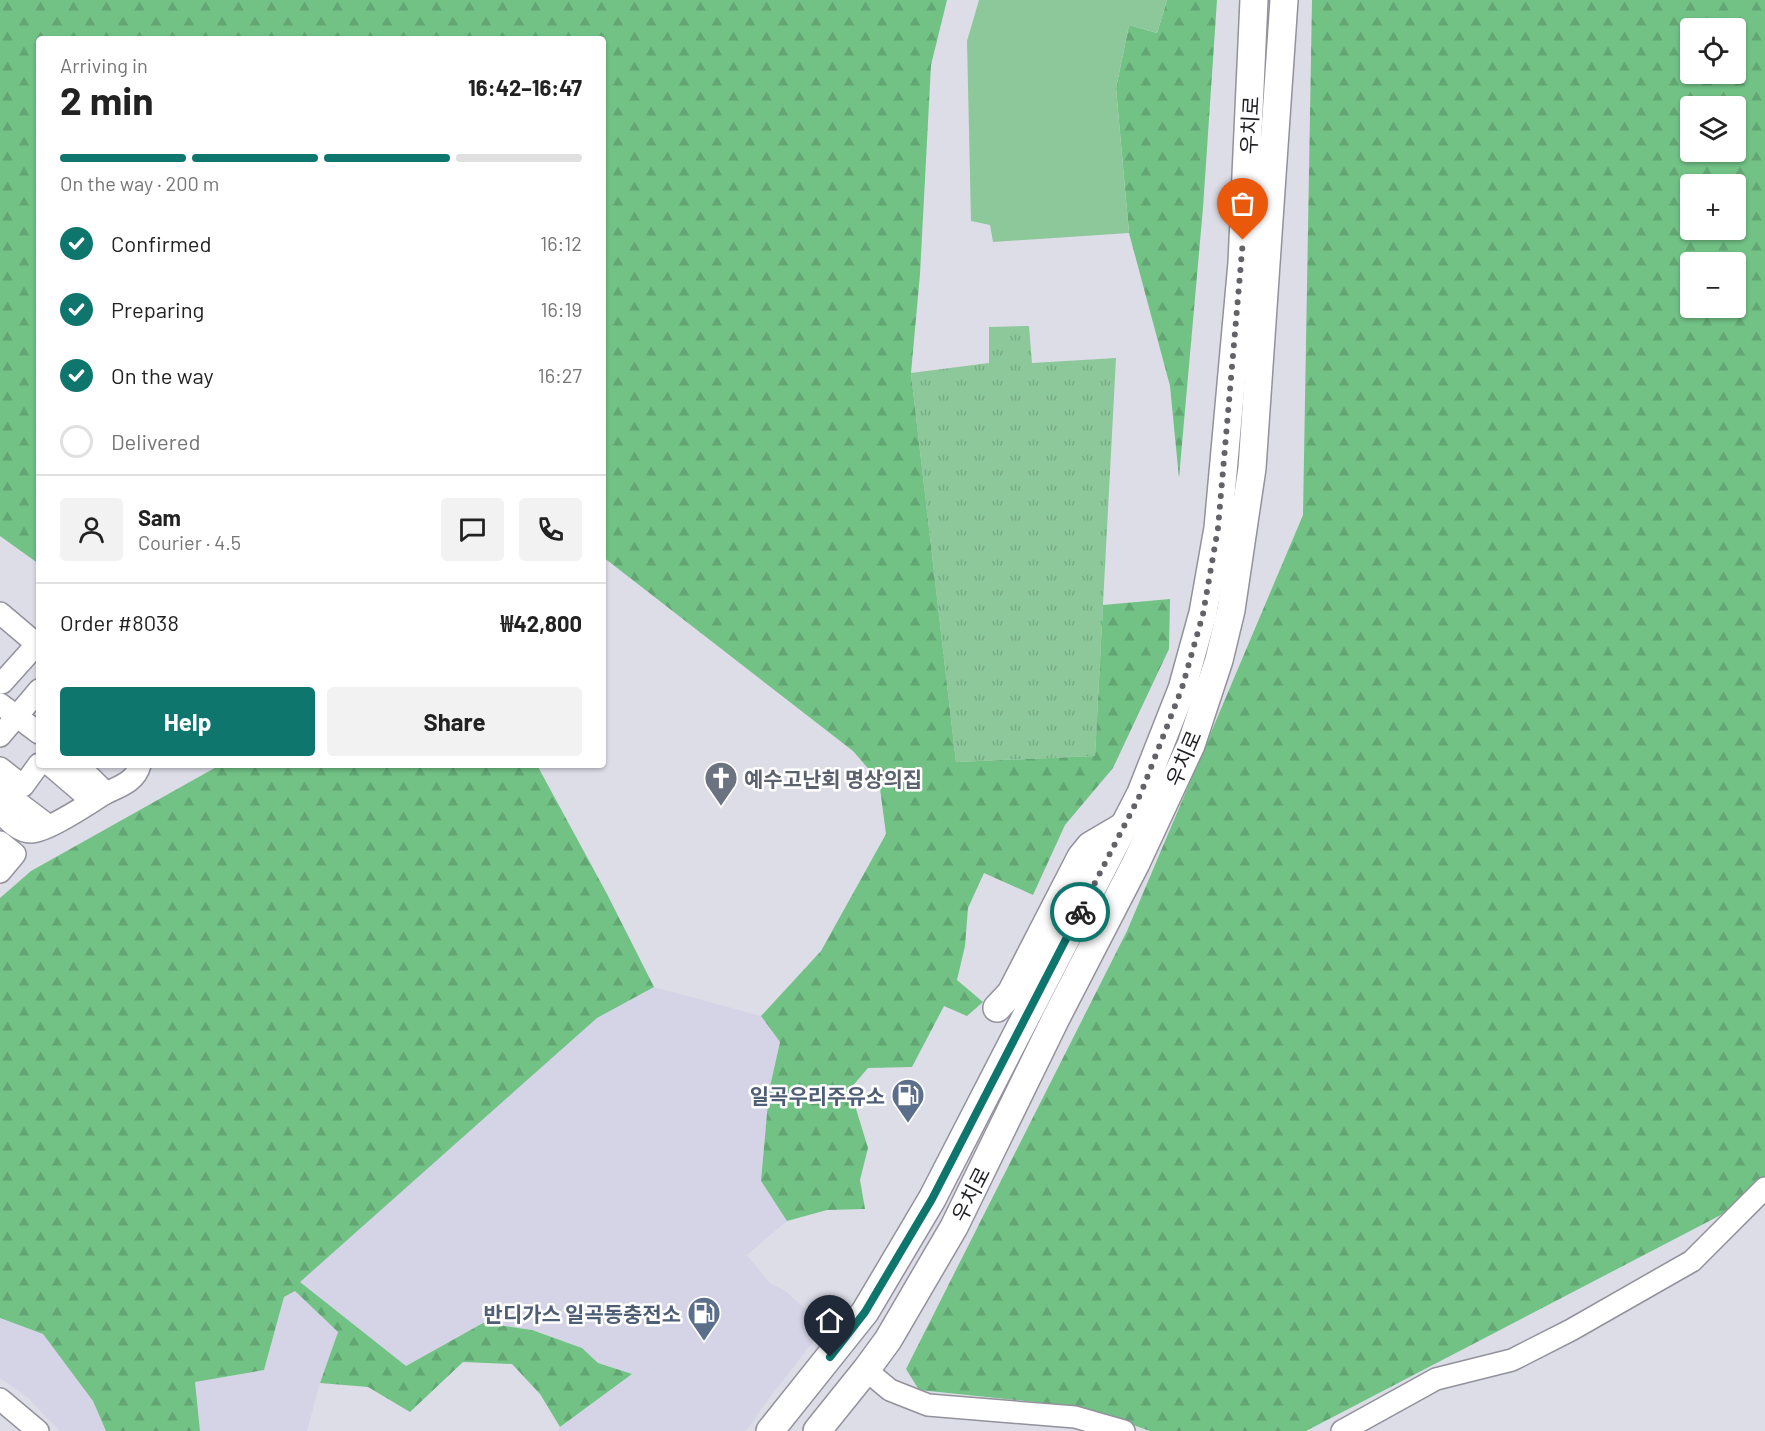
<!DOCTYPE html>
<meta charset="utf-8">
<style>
body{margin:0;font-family:Barlow,"Noto Sans KR",sans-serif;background:#f2f2f2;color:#222;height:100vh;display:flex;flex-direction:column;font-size:22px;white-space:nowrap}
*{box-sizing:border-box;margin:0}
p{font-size:20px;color:#767676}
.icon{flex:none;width:33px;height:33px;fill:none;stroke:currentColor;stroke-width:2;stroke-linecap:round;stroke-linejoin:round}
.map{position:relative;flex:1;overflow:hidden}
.side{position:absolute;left:36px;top:36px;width:570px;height:732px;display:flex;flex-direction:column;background:#fff;border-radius:6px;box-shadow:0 2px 4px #0004}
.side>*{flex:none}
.tools{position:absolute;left:1680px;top:18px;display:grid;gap:12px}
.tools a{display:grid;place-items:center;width:66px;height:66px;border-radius:6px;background:#fff;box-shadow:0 2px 4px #0004;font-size:30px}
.pin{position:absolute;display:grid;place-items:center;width:51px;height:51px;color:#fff;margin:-62px -26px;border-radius:50% 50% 50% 0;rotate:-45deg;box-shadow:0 0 6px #0007}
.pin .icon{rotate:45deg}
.courier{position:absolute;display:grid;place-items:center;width:60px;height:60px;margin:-30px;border:4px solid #0f766e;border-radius:50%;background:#fff;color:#222;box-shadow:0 2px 8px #0007}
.overview em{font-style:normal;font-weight:700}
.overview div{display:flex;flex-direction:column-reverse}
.overview{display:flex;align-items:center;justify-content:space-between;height:102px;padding:0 24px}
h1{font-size:39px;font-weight:700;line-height:45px}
.bar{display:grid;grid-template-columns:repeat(4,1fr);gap:9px 6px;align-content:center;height:72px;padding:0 24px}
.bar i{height:8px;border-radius:4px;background:#e0e0e0}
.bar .current{background:#0f766e}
.bar p{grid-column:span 4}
.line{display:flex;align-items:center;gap:15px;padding:0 24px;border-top:2px solid #e0e0e0}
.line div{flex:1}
.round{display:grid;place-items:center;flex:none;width:63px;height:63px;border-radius:6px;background:#f2f2f2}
ol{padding:0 24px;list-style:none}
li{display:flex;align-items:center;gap:18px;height:66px}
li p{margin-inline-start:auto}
li .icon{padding:6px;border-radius:50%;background:#0f766e;color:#fff;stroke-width:4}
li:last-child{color:#767676}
li i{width:33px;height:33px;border:3px solid #e0e0e0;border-radius:50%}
.button{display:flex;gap:12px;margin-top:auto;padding:12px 24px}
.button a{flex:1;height:69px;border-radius:6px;background:#0f766e;color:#fff;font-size:24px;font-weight:700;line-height:69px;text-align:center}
.button a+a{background:#f2f2f2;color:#222}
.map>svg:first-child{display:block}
.built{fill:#d5d4e7}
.grass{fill:url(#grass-tufts)}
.forest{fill:url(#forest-firs);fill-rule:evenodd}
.pitch{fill:#8cc899}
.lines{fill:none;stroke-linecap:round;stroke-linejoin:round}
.minor-casing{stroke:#92919c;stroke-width:24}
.major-casing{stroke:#92919c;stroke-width:30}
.minor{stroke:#fff;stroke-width:21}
.major{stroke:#fff;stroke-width:27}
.done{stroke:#626268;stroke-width:6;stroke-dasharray:0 10.8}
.route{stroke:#0f766e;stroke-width:8}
.labels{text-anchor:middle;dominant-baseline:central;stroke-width:5;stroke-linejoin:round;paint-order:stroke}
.street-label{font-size:21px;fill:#201f23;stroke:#fff}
.worship-label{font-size:21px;font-weight:bold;fill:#5b616d;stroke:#fff;text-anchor:start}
.service-label{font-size:21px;font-weight:bold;fill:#4e5e75;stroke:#fff;text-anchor:end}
</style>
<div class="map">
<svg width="1765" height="1431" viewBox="0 0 1765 1431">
<defs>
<pattern id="grass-tufts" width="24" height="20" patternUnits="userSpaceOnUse" patternTransform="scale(1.5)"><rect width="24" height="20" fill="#8cc899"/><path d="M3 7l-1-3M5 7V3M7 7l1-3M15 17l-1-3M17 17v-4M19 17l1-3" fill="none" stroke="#78ab84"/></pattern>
<pattern id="forest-firs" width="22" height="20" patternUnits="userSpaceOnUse" patternTransform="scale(1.5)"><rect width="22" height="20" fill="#72c286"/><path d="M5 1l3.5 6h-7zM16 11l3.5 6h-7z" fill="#62a673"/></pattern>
</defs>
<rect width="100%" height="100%" fill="#dddde8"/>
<g class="built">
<path d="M654 987 761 1016 780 1041 769 1091 761 1181 787 1221 747 1255 770 1283 784 1290 814 1316 819 1334 761 1409 752 1423 745 1431H557L560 1427 632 1374 598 1363 582 1348 532 1330 483 1323 406 1366 299 1282 597 1018Z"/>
<path d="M295 1291 338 1332 320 1383 307 1431H200L194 1382 264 1370 284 1297Z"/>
<path d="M0 1318 43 1334 93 1401 106 1431H60L27 1397 0 1378Z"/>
</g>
<path class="grass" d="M1029 326 1032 363 1116 358 1095 756 956 762 911 373 989 363V327Z"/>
<g class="forest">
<path d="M0 0H947L931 65 920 274 911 373 956 762 1095 756 1103 605 1170 599 1169 649 1113 768 1065 825 1033 895 984 873 968 908 965 946 957 980 983 1002 967 1016 944 1006 912 1067 868 1068 850 1089 868 1148 860 1180 865 1209 827 1210 787 1221 761 1181 769 1091 780 1042 761 1016 821 951 886 834 879 781 853 751 603 557V39H39V564L0 536Z"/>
<path d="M1167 0H1217L1203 208 1179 478 1170 386 1129 233 1116 88 1129 25 1157 33Z"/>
<path d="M1312 0H1765V1192L1306 1431H1150L1082 1407 919 1390 906 1369 1127 931 1303 515ZM1690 28H1736V74H1690ZM1690 106H1736V152H1690ZM1690 184H1736V230H1690ZM1690 262H1736V308H1690Z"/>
<path d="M220 765H537L607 894 654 987 597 1018 300 1282 406 1366 483 1323 532 1330 582 1348 598 1363 632 1374 560 1427 540 1394 512 1364 463 1362 410 1412 368 1387 320 1383 338 1332 295 1291 284 1297 264 1370 195 1382 200 1431H106L93 1401 43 1334 0 1318V898L31 871Z"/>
</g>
<path class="pitch" d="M979 0H1167L1157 33 1129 25 1116 88 1129 233 993 242 990 225 971 221 967 41Z"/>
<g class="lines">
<g class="minor-casing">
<g id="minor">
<path d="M0 613 39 646"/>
<path d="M2 683 37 644"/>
<path d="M0 704 39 733"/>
<path d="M0 736 39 690"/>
<path d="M50 765 92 801"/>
<path d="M78 765 106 793C120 786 135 782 140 765"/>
<path d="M0 768 23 786 39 764"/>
<path d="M0 789 49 826"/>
<path d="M0 812C9 821 18 832 31 832 49 831 89 803 106 793"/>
<path d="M0 842 15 854 0 872"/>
<path d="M866 1370 890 1390 928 1405 1075 1417 1124 1431"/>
<path d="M0 1399 38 1431"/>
<path d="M1342 1431 1436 1379 1512 1360 1571 1330 1692 1261 1765 1188"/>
</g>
</g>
<g class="major-casing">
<g id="major">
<path d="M997 1008 1011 993 1081 857 1090 846 1124 826"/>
<path d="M770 1431 865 1312 932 1199 1141 793 1182 689 1203 613 1218 528 1242 263 1254 0"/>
<path d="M817 1431 866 1370 888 1340 954 1227 1056 1018 1136 863 1191 745 1219 660 1231 610 1252 468 1284 0"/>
</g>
</g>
<use href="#minor" class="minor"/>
<use href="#major" class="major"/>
</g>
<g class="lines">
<path class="done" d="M1080 912 1141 793 1182 688 1203 614 1218 528 1243 240"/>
<path class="route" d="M830 1357 865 1312 932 1199 1080 912"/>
</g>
<defs>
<g id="church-pin" transform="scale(1.725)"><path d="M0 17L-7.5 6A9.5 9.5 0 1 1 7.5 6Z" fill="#6b7280" stroke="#fff"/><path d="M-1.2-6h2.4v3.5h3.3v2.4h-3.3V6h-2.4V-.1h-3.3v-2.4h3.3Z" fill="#fff"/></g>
<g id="fuel-pin" transform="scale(1.725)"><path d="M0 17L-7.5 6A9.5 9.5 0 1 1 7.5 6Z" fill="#5c6f8a" stroke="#fff"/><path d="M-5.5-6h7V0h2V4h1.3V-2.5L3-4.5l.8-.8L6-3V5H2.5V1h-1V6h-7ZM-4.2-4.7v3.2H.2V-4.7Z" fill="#fff"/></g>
</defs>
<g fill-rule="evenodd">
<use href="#church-pin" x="721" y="778"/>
<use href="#fuel-pin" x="908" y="1095"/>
<use href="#fuel-pin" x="704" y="1313"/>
</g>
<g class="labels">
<g class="street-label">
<text transform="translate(1249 125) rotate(-87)">우치로</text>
<text transform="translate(1183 758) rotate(-67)">우치로</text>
<text transform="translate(970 1194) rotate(-63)">우치로</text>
</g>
<g class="worship-label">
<text x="744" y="778">예수고난회 명상의집</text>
</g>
<g class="service-label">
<text x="885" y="1095">일곡우리주유소</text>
<text x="681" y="1313">반디가스 일곡동충전소</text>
</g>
</g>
</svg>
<div class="tools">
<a><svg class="icon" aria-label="locate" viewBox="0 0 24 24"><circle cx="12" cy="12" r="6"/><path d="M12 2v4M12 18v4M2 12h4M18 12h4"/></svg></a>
<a><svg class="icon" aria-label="layers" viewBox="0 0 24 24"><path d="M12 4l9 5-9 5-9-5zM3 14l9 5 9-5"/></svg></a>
<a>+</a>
<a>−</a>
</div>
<div class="pin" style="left:1243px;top:240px;background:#ea580c"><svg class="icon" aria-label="bag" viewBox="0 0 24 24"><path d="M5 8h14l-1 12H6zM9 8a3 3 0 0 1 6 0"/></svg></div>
<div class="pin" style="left:830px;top:1357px;background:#1f2937"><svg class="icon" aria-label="home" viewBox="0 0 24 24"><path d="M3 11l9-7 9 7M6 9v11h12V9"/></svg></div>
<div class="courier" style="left:1080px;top:912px"><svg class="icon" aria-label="bike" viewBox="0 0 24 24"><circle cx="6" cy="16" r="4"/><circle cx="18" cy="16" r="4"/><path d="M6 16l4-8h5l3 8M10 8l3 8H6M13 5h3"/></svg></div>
<section class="side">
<div class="overview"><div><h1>2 min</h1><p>Arriving in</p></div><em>16:42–16:47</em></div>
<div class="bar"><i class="current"></i><i class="current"></i><i class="current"></i><i></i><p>On the way · 200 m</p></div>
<ol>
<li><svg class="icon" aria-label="check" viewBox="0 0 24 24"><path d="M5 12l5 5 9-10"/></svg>Confirmed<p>16:12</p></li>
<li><svg class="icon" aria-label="check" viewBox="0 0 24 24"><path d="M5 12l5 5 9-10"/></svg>Preparing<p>16:19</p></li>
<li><svg class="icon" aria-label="check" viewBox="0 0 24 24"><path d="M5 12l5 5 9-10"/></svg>On the way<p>16:27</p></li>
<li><i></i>Delivered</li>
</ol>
<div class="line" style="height:108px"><a class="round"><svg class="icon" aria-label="person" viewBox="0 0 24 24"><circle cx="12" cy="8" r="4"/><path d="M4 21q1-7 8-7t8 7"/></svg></a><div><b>Sam</b><p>Courier · 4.5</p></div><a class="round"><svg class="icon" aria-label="chat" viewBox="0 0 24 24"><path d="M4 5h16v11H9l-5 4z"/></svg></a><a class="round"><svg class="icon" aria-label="phone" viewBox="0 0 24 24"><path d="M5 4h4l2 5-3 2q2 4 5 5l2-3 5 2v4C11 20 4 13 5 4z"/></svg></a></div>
<div class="line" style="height:78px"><div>Order #8038</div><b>₩42,800</b></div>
<div class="button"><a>Help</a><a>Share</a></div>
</section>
</div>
